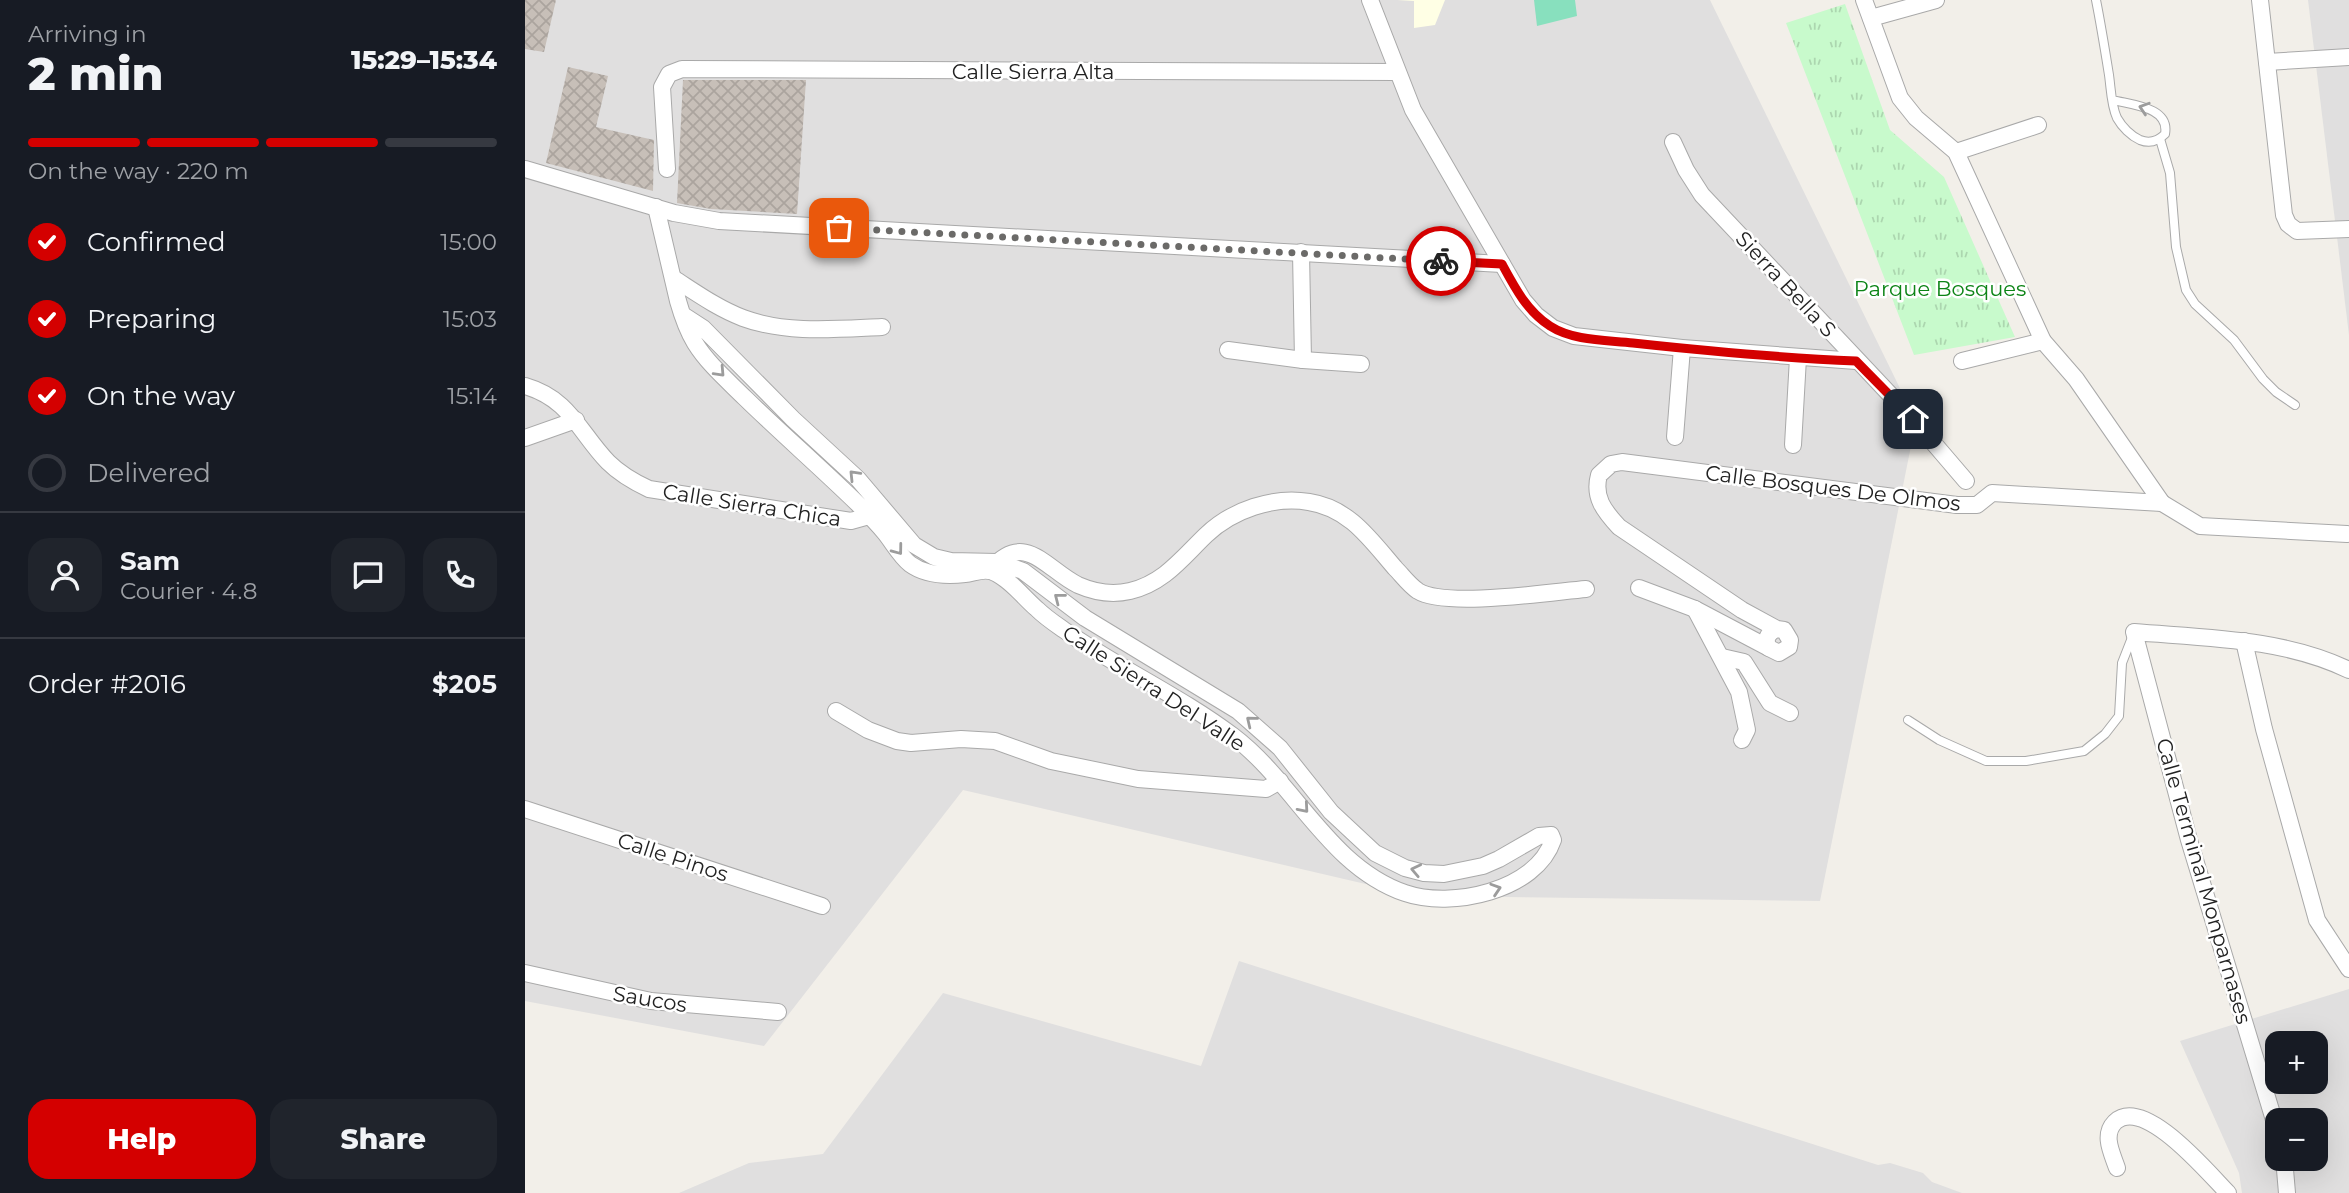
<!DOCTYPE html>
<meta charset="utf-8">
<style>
body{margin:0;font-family:Montserrat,sans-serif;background:#20242c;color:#f1f3f6;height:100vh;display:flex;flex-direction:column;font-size:26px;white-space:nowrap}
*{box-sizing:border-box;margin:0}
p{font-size:23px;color:#9ea1a6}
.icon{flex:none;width:38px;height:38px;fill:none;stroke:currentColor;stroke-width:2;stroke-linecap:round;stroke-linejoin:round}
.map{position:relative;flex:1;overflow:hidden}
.details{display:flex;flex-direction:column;background:#171b24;width:525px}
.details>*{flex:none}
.fabs{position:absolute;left:1740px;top:1031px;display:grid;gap:14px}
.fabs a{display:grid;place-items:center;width:63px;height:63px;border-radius:14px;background:#171b24;box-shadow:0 7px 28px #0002;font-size:35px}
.pin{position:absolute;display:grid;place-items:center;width:60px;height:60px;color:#fff;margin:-30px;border-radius:14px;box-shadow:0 4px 10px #0006}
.courier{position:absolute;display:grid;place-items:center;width:70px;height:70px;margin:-35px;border:5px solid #d40000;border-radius:50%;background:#fff;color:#222;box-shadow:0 2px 9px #0007}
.headline em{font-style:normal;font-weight:800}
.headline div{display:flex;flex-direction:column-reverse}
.headline{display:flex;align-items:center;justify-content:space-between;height:119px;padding:0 28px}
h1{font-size:46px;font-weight:800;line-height:52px}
.bar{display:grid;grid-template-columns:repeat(4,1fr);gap:10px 7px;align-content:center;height:84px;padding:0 28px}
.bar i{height:9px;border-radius:5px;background:#363941}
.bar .selected{background:#d40000}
.bar p{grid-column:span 4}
.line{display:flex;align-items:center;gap:18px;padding:0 28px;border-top:2px solid #363941}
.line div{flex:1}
.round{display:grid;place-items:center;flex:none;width:74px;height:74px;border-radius:21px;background:#20242c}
ol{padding:0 28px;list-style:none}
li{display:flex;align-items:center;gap:21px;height:77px}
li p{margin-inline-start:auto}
li .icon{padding:7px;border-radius:50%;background:#d40000;color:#fff;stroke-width:4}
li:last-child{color:#9ea1a6}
li i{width:38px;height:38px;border:4px solid #363941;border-radius:50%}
.cta{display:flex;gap:14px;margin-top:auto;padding:14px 28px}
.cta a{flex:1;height:80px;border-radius:21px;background:#d40000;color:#fff;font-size:28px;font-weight:800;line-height:80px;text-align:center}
.cta a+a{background:#20242c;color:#f1f3f6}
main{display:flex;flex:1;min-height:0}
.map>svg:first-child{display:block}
.residential{fill:#e0dfdf;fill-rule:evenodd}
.education{fill:#ffffe5}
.park{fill:url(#park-tufts)}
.pitch{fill:#88e0be}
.building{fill:url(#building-cross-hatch)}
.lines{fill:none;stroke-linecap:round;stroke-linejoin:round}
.lane-casing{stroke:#a9a9a9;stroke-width:10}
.street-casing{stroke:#a9a9a9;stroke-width:18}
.lane{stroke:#fff;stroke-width:8}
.street{stroke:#fff;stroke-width:16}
.oneway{stroke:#9c9c9c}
.done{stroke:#6b6a68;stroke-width:7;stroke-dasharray:0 12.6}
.route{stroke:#d40000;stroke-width:9}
.labels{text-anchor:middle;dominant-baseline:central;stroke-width:5;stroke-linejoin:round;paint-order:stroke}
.street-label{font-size:21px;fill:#222;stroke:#fff}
.park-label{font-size:21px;fill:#0c8416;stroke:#fff}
</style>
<main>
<section class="details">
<div class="headline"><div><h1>2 min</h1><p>Arriving in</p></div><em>15:29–15:34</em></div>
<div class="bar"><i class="selected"></i><i class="selected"></i><i class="selected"></i><i></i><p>On the way · 220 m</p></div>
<ol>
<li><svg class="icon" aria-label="check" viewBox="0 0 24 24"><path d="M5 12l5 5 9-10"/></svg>Confirmed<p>15:00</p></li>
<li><svg class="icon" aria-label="check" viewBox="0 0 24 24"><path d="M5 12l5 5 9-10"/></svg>Preparing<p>15:03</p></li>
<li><svg class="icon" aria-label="check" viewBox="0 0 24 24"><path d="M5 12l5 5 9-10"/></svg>On the way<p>15:14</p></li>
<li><i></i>Delivered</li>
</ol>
<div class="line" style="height:126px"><a class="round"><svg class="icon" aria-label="person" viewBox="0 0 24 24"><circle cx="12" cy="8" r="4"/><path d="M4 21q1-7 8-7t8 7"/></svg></a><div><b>Sam</b><p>Courier · 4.8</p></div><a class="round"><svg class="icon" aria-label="chat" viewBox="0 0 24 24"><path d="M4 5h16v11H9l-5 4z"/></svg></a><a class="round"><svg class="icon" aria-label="phone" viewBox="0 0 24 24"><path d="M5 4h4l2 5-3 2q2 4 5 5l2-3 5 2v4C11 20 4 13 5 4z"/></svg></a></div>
<div class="line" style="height:91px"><div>Order #2016</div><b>$205</b></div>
<div class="cta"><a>Help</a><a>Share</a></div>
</section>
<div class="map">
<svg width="1824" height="1193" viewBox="0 0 1824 1193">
<defs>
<pattern id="park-tufts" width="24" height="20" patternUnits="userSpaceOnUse" patternTransform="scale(1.75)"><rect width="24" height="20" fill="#c8facc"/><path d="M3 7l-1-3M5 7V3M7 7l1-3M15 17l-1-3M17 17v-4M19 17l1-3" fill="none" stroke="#acd6af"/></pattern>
<pattern id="building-cross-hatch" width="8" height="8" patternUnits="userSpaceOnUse" patternTransform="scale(1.75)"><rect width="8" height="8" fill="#c7bfb8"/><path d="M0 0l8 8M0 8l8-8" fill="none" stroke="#aba49e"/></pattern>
</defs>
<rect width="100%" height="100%" fill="#f2efe9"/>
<g class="residential">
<path d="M0 0H1185L1391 421 1295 901 892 896 438 790 239 1046 0 1001Z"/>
<path d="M1783 0H1824V335Z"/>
<path d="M714 961 1353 1165 1365 1163 1398 1173 1407 1182 1437 1193H154L224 1163 298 1154 418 993 676 1066Z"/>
<path d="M1824 989V1193H1717L1714 1173 1655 1041ZM1752 1043H1790V1082H1752ZM1752 1120H1790V1158H1752Z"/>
</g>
<path class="education" d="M872 0H920L910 25 889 28V1Z"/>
<path class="park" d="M1320 4 1365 130 1419 177 1490 337 1389 355 1261 23Z"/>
<path class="pitch" d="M1009 0H1050L1052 16 1012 26Z"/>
<g class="building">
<path d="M0 0H31L19 52 0 49Z"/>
<path d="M43 67 83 76 71 127 129 140 128 191 21 163Z"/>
<path d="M158 80H281L272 214 186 209 152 203Z"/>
</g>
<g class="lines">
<g class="lane-casing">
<g id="lane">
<path d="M1571 0C1576 25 1580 50 1584 75 1586 89 1586 105 1592 118 1597 127 1606 136 1615 140 1625 144 1633 141 1640 134 1645 107 1607 105 1588 100"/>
<path d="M1635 139 1645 173 1651 247 1661 290 1670 304 1709 340 1738 379 1751 392 1770 405"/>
<path d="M1383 720 1414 740 1461 761H1501L1559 751 1580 734 1594 716 1597 663 1608 635"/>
</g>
</g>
<g class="street-casing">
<g id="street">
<path d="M845 0 888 110 998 300 1011 315 1028 328 1049 336 1157 348 1331 361"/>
<path d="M1339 0 1375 98 1391 118 1431 152 1518 341 1551 379 1637 503"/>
<path d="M1735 0 1759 215 1763 224 1772 231 1824 229"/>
<path d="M1346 18 1411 0"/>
<path d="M1742 62 1824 57"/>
<path d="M1148 142 1161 170 1177 195 1388 419 1441 481"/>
<path d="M1431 152 1513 125"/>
<path d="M0 169 149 213 194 221 977 264"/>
<path d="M142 169 137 87 144 74 157 69 872 72"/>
<path d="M131 207 153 301C157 315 162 330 170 343 183 364 203 381 220 398 257 434 296 468 333 504 342 513 352 523 360 533 368 543 375 556 385 564 400 575 422 576 440 574 449 573 459 568 468 572 485 579 499 598 512 609 520 617 529 623 539 630 593 668 655 696 708 736 770 783 804 867 880 893 926 909 1011 891 1028 840L1026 835 1014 836 974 859 958 866 919 874 899 873 880 868 850 853 806 812 755 748 713 711 560 618 498 571 472 562 426 561 409 557 389 545 333 479 268 419 178 328 158 315"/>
<path d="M776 252 778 360"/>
<path d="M148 278C170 292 192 308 218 318 261 334 311 329 357 327"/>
<path d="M703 350 778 360 836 364"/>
<path d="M1437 361 1518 341"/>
<path d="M0 386C45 399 54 432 83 462 95 474 109 482 124 489L326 521 344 516 349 511"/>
<path d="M1150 437 1157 348"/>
<path d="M0 438 51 420"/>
<path d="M1268 445 1273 358"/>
<path d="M467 568C500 530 522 570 553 585 569 592 588 595 605 591 639 583 657 558 681 535 707 510 748 496 784 502 824 508 845 539 870 568 877 575 884 585 893 591 920 608 1026 592 1061 589"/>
<path d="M1114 588 1170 609 1244 648"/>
<path d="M1170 609 1214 692 1222 730 1217 740"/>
<path d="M1252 629C1243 632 1239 640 1244 648L1254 653 1264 647 1265 640 1259 630 1252 629 1217 610 1094 527C1079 511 1068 497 1074 475L1086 464 1097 462 1432 505H1452L1467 493 1637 503 1675 526 1822 534"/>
<path d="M1719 641 1739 729 1792 920 1824 969"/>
<path d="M1197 657 1219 662 1245 703 1265 713"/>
<path d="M311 711 343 730 372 741 386 743 436 739 470 741 526 761 613 779 741 789 755 781"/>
<path d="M0 809 297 906"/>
<path d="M0 973 126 1001 253 1012"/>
<path d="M1752 1130 1664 840 1609 632C1680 638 1758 638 1824 670"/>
<path d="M1759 1158 1762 1193"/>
<path d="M1592 1168C1587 1153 1577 1135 1590 1122 1619 1095 1684 1174 1703 1193"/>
</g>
</g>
<use href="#lane" class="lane"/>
<use href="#street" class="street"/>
</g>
<defs><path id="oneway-chevron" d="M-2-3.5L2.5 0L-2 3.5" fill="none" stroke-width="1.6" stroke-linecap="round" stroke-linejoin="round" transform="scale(1.75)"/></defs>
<g class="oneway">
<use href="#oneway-chevron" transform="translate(1619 108) rotate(-162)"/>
<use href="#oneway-chevron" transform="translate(195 372) rotate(47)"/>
<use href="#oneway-chevron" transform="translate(329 475) rotate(-134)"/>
<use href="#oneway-chevron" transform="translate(373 550) rotate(53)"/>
<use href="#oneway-chevron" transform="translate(534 598) rotate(-142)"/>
<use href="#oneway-chevron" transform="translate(726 721) rotate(-141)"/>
<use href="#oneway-chevron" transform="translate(779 808) rotate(49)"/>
<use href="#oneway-chevron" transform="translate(891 870) rotate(-168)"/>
<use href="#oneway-chevron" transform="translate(971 889) rotate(-18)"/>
</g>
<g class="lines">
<path class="done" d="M314 228 916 261"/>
<path class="route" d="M916 261 977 264C990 288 1002 311 1025 326 1048 341 1082 340 1108 343 1182 351 1257 358 1331 361L1388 419"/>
</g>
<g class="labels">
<g class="street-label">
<text x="508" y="71">Calle Sierra Alta</text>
<text transform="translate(1261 284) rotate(47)">Sierra Bella S</text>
<text transform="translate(1308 488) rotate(7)">Calle Bosques De Olmos</text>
<text transform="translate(227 505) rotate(9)">Calle Sierra Chica</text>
<text transform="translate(629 688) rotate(33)">Calle Sierra Del Valle</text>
<text transform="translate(148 857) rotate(18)">Calle Pinos</text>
<text transform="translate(1679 881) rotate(74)">Calle Terminal Monparnases</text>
<text transform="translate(125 999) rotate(9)">Saucos</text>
</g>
<g class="park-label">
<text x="1415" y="288">Parque Bosques</text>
</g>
</g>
</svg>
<div class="fabs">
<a>+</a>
<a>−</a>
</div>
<div class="pin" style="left:314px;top:228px;background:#ea580c"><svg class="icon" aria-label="bag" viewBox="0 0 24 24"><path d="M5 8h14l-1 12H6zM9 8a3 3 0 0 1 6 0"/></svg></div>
<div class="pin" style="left:1388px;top:419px;background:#1f2937"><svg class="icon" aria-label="home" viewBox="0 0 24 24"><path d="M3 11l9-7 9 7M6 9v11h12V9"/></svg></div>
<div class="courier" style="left:916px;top:261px"><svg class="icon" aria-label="bike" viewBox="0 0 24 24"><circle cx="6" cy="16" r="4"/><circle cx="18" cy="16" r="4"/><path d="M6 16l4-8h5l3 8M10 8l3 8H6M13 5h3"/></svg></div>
</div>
</main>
